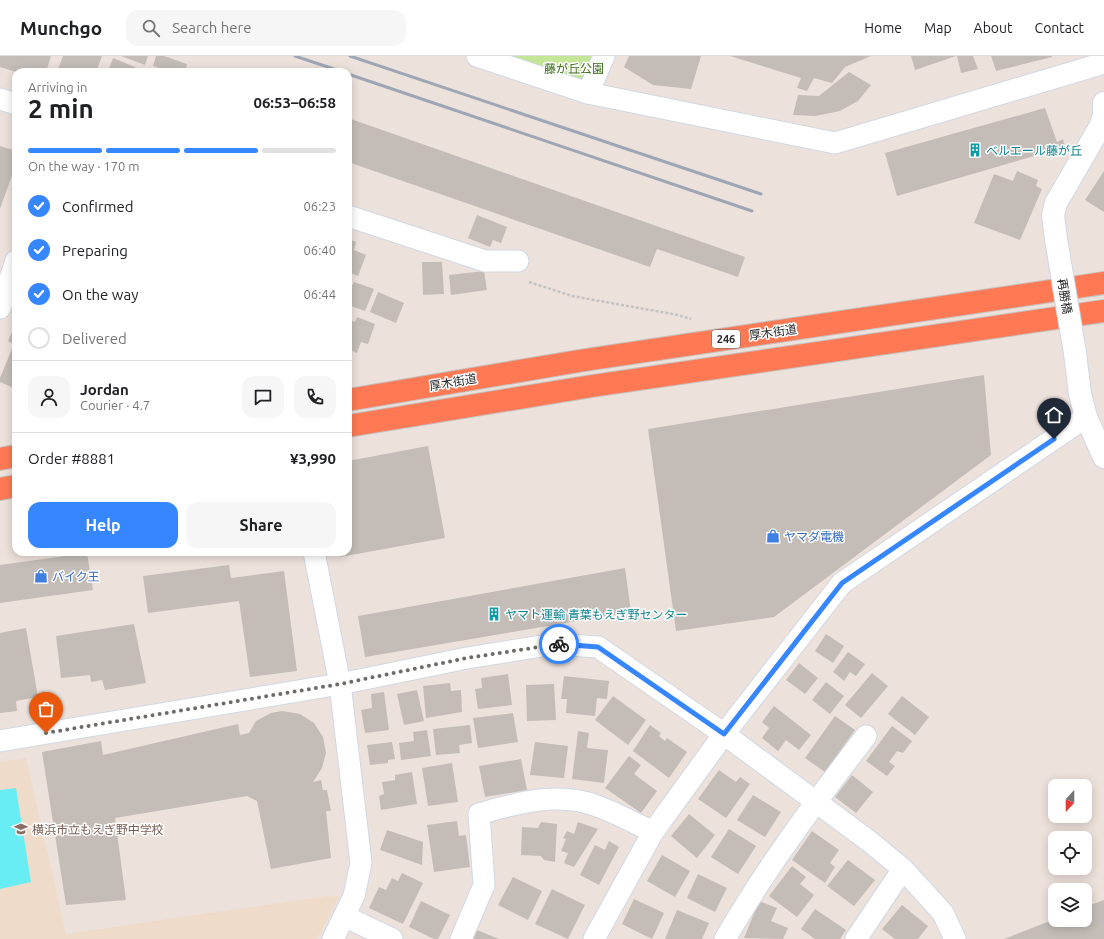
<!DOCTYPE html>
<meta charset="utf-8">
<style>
body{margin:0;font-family:Ubuntu,"Noto Sans JP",sans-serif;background:#f6f6f6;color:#202124;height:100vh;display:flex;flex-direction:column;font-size:15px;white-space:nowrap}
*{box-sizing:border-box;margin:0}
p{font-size:13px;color:#757577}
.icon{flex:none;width:22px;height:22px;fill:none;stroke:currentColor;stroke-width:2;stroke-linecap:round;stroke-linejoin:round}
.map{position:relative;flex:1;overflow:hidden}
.details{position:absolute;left:12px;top:12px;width:340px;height:488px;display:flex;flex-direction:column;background:#fff;border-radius:12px;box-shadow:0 2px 10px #0003}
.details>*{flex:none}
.needle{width:26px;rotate:201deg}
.controls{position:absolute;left:1048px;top:723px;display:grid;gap:8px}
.controls a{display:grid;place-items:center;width:44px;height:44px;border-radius:8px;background:#fff;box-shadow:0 2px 10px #0003;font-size:20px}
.pin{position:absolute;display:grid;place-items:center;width:34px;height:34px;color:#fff;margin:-41px -17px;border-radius:50% 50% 50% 0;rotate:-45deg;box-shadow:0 0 4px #0007}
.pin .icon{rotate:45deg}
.courier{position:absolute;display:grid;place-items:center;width:40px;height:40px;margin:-20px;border:3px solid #3686ff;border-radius:50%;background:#fff;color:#222;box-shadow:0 1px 5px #0007}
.head em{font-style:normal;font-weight:600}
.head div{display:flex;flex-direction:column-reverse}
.head{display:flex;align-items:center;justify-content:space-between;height:68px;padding:0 16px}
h1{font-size:26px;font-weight:600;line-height:30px}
.bar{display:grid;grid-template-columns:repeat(4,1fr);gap:6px 4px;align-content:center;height:48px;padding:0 16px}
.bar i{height:5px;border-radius:3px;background:#e0e0e0}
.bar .on{background:#3686ff}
.bar p{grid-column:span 4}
.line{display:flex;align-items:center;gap:10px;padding:0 16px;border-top:1px solid #e0e0e0}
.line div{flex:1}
.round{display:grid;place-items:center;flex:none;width:42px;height:42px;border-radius:12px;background:#f6f6f6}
ol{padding:0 16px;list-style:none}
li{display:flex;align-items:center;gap:12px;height:44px}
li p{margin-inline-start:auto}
li .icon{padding:4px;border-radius:50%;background:#3686ff;color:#fff;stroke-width:4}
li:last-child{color:#757577}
li i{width:22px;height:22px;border:2px solid #e0e0e0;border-radius:50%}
.primary-button{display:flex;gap:8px;margin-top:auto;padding:8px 16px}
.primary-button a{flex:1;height:46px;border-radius:12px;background:#3686ff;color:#fff;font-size:16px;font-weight:600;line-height:46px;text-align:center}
.primary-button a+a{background:#f6f6f6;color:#202124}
header{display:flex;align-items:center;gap:24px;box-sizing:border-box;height:56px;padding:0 20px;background:#fff;border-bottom:1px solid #e0e0e0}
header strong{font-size:19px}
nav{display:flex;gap:22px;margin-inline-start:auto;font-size:14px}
.search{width:280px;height:36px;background:#f6f6f6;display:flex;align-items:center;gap:10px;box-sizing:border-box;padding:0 14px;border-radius:12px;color:#757577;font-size:15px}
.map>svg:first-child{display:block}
.education{fill:#efdbca}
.green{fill:#c2e695}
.water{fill:#69edf4}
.building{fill:#c4bdb7}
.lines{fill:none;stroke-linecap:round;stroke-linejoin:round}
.street-casing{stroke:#d0d8e4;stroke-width:23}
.secondary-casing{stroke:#d0d8e4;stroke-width:24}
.highway-casing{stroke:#c3c3c3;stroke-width:24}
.path{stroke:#c3c3c3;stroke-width:2.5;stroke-dasharray:3 2;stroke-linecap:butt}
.street{stroke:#fff;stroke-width:21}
.secondary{stroke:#fff;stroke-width:22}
.highway{stroke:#ff7a54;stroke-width:22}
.rail{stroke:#9ea6b5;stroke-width:3}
.secondary-bridge-casing{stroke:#d0d8e4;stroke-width:24;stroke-linecap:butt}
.secondary-bridge{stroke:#fff;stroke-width:22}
.done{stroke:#6e6a68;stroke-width:4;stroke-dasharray:0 7.2}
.route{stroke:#3686ff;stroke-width:5}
.labels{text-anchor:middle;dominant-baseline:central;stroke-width:3;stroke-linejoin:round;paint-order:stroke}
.shield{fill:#fff;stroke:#6a6a6a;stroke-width:1}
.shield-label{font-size:11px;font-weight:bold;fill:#2a2a2a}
.park-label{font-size:12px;fill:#3a6b16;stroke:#fff}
.culture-label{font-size:12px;fill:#0d838f;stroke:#fff;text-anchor:start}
.street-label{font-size:12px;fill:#2a2a2a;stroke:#fff}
.shop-label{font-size:12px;fill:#366cbe;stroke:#fff;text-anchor:start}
.education-label{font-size:12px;fill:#785e54;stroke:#fff;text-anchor:start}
</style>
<header>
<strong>Munchgo</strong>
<div class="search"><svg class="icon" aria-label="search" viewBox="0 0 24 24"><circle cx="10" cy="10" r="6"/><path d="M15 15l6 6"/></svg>Search here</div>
<nav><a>Home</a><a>Map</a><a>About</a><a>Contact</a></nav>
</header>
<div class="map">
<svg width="1104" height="883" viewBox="0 0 1104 883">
<rect width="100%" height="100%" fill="#ede1db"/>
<path class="education" d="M26 702 66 878 327 840 339 841 317 883H0V706Z"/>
<path class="green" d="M498 0H593L581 28Z"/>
<path class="water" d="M16 732 31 826 0 833V734Z"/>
<g class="building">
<path d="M0 0H51L46 16H16L0 11Z"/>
<path d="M63 0H102L96 16H57Z"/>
<path d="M121 0H148L145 9Z"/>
<path d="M156 0H164L187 8 185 16H162L163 13 153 10Z"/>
<path d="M629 0H701L691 33 653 29 624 11Z"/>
<path d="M730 0H871L845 11 832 27 814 22 807 35 797 32 801 22Z"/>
<path d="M911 0H956L915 14Z"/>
<path d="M957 0H973L978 13 961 17Z"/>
<path d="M991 0H1052V1L996 15Z"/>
<path d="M113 2 135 11 133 16H108Z"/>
<path d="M197 12 208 16H196Z"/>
<path d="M849 16 871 29 858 45 840 55 815 60 793 59 798 39 819 40Z"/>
<path d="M1045 52 1057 86 1063 83 1065 91 897 140 885 97Z"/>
<path d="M348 62 745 201 738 221 657 193 650 211 348 106Z"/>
<path d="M0 90 16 95V108L0 153Z"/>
<path d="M1017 115 1038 124 1036 130 1042 133 1020 184 974 167 994 118 1013 125Z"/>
<path d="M1104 115V156L1085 144Z"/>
<path d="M477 159 507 171 501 187 493 184 490 191 468 182Z"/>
<path d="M348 183 356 186 354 194 366 199 358 220 348 216Z"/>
<path d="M422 206H442L444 238 423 239Z"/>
<path d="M484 215 487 234 451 239 449 219Z"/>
<path d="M354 226 374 233 365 255 348 249V229L352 230Z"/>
<path d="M378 236 404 247 396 267 370 256Z"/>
<path d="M357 261 375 268 368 288 361 286 357 297 348 293V263L355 266Z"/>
<path d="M16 267V333L0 326V322L14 288 8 285Z"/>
<path d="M984 319 991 399 774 561 676 575 648 373Z"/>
<path d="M428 390 445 482 340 501 339 496H348V405Z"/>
<path d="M87 497 93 534 0 547V509Z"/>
<path d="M229 509 231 522 284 515 297 615 250 621 239 545 148 557 143 520Z"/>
<path d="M625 512 631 556 365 601 358 560Z"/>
<path d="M134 568 146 627 105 634 102 624 91 626 90 619 61 622 56 580Z"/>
<path d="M26 572 38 641 16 645 17 655 0 657V577Z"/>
<path d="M826 578 844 590 833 607 815 595Z"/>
<path d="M848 596 865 608 856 620 850 616 844 625 833 616Z"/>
<path d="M799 607 818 622 805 638 786 624Z"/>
<path d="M872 617 888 630 861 662 845 649Z"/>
<path d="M508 618 512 649 478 653 475 633 482 632 481 622Z"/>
<path d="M564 620 609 625 607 643 597 642 595 660 566 657 567 643H561Z"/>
<path d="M826 626 844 640 830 658 812 644Z"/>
<path d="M450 627 451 635 461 634 462 656 426 662 423 630Z"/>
<path d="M554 628 556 664 527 665 526 629Z"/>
<path d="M417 634 424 665 404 669 397 638Z"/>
<path d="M384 636 389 674 365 677 361 654 372 652 371 638Z"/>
<path d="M613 640 646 664 628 689 595 664Z"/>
<path d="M902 640 929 661 915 679 888 658Z"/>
<path d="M774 650 811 679 799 694 786 684 778 695 762 682 769 672 762 666Z"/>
<path d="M282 655 300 658 314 667 323 681 326 697 322 712 313 726 321 724 323 734H327L331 755H326L331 802 271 813 257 745 247 740 115 762 126 844 66 849 42 696 101 685 103 699 238 668 240 679 249 677 256 665 271 657Z"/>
<path d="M513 657 518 686 478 692 473 662Z"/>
<path d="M835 660 855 674 825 716 805 702Z"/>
<path d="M470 669 472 687 459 689 460 697 436 699 433 673Z"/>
<path d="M650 669 661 677 659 680 665 685 667 682 687 696 669 722 633 695Z"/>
<path d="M892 670 912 685 903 697 897 695 889 706 895 710 887 720 866 705Z"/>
<path d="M427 674 431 700 401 704 399 687 414 685 413 676Z"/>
<path d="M578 675 589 677 587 692 608 694 604 727 572 723Z"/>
<path d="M392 686 395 703 388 704V707L370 709 367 689Z"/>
<path d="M535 686 568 690 564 722 530 719Z"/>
<path d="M629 700 641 709 634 718 657 735 641 757 605 732Z"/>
<path d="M521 703 527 734 485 741 479 710Z"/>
<path d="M452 707 458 746 428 750 422 712Z"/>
<path d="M719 714 736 726 740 721 750 728 726 762 698 743Z"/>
<path d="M412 716 417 748 381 754 379 740 384 738 382 726 395 724V719Z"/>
<path d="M852 719 873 736 856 757 835 741Z"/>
<path d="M753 739 781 756 765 781 737 764Z"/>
<path d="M689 758 715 779 697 802 671 780Z"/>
<path d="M457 765 459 780 466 779 470 811 434 816 427 769Z"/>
<path d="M541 766 557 768 555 806 544 804 541 800 521 799 522 771 538 772Z"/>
<path d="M578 766 598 773 574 811 564 807 568 797 561 795 566 783 563 782 567 775 574 778Z"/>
<path d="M729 773 756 790 738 818 711 801Z"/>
<path d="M387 774 423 786 422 809 380 794Z"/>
<path d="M812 775 839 794 830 807 835 811 825 827 792 804Z"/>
<path d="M609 785 619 791 599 829 580 819 595 789 605 794Z"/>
<path d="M662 799 690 815 675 841 647 825Z"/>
<path d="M848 804 875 824 854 850 827 830Z"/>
<path d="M792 810 806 821 800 828 814 839 797 861 769 840Z"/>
<path d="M402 817 423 827 403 868 369 852 379 831 386 834 392 822 398 825Z"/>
<path d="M698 818 727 832 715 856 687 842Z"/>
<path d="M513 821 542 835 528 864 498 849Z"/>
<path d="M552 833 585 849 568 883 535 868Z"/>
<path d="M634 843 664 857 652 883 622 868Z"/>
<path d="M1104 844V883H1004L1055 863 1085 864V851Z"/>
<path d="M421 845 450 859 438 883H434L409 871Z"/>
<path d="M759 845 777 852 771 865 788 872 783 883 744 882Z"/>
<path d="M902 849 928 870 918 883H895L882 873Z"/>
<path d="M815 853 846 874 840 883H815L801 873Z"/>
<path d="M677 854 709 867 702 883H665Z"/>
<path d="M477 874 499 883H473Z"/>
</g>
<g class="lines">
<g class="street-casing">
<g id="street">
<path d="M477 0 588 37 835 87 1104 7"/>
<path d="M588 37 604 0"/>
<path d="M0 43 16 48"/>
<path d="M348 160 485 205H518"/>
<path d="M0 252 16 205"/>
<path d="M314 496 340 628 361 807 354 840 333 883"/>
<path d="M0 685 340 628 467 602 554 588 598 591 724 678 869 785 903 813 943 857 955 883"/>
<path d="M344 860 392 883"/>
<path d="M461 883 484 829 479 758C516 747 559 735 597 750 616 757 635 767 653 776"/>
<path d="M594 883 653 776 724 678 842 527 1086 361"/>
<path d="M725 883C766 812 816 745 866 680"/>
<path d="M856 883 903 813"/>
</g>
</g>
<g class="secondary-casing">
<g id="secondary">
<path d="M1056 183 1053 159 1056 147 1100 71 1104 60V47"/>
<path d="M1075 297 1080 338 1086 361 1104 401"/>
</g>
</g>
<g class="highway-casing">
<g id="highway">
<path d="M348 344 585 304 1104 227"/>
<path d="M348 370 592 330 1104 255"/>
<path d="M0 403 16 400"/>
<path d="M0 433 16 430"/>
</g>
</g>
<path class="path" d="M529 226 572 240 678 259 691 263"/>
<use href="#street" class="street"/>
<use href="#secondary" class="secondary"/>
<use href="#highway" class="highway"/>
<g class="rail">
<path d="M295 0 343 16"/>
<path d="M350 0 761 138"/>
<path d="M348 18 752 155"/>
</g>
<g class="secondary-bridge-casing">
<path id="secondary-bridge" d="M1056 183 1075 297"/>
</g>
<use href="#secondary-bridge" class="secondary-bridge"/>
</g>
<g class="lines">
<path class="done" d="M46 677 340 628 467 602 559 588"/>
<path class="route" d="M559 588 598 591 724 678 842 527 1054 383"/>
</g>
<defs>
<g id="building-bare" transform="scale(1.08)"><path d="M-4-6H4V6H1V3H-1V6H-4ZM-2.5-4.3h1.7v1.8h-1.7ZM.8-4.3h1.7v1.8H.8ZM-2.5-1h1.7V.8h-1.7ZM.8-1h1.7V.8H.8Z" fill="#0f9aa8" stroke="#fff" stroke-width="2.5" paint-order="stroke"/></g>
<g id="shop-bare" transform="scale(1.08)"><path d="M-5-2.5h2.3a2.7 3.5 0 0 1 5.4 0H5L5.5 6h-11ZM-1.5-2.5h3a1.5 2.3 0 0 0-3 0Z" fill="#3f7fe0" stroke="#fff" stroke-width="2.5" paint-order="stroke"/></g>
<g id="school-bare" transform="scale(1.08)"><path d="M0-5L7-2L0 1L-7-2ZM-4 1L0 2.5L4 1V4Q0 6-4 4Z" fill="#8d6e63" stroke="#fff" stroke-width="2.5" paint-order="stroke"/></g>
</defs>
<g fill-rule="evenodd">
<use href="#building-bare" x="975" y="94"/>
<use href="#shop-bare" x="773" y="480"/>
<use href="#shop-bare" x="41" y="520"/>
<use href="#building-bare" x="494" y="558"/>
<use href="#school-bare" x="21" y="773"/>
</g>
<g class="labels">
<rect class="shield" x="712" y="274" width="28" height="18" rx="3"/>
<g class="shield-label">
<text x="726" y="283">246</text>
</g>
<g class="park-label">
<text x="574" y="12">藤が丘公園</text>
</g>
<g class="culture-label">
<text x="986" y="94">ベルエール藤が丘</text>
<text x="505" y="558">ヤマト運輸 青葉もえぎ野センター</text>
</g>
<g class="street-label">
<text transform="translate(1065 240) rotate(81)">再勝橋</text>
<text transform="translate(773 276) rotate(-8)">厚木街道</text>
<text transform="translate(453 326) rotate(-10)">厚木街道</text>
</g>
<g class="shop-label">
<text x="784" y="480">ヤマダ電機</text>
<text x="52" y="520">バイク王</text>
</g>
<g class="education-label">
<text x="32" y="773">横浜市立もえぎ野中学校</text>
</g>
</g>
</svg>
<div class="controls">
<a><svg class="needle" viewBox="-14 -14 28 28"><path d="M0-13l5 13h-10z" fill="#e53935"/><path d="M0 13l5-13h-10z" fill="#757577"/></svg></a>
<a><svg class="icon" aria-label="locate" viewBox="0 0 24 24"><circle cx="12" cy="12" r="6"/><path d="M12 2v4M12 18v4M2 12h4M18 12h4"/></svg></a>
<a><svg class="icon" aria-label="layers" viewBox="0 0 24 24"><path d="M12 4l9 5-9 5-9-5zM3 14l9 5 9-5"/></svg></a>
</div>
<div class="pin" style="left:46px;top:677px;background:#ea580c"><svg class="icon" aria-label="bag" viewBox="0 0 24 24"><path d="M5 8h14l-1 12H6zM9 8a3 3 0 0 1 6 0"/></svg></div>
<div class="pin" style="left:1054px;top:383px;background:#1f2937"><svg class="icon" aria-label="home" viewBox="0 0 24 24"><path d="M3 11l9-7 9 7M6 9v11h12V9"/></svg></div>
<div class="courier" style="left:559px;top:588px"><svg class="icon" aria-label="bike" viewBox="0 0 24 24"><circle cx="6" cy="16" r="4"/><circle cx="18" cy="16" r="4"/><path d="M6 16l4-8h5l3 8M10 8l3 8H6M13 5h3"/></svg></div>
<section class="details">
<div class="head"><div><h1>2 min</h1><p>Arriving in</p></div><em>06:53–06:58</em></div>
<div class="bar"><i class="on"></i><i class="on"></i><i class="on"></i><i></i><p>On the way · 170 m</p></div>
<ol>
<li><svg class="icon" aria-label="check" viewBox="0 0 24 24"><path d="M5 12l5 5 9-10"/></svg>Confirmed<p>06:23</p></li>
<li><svg class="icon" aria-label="check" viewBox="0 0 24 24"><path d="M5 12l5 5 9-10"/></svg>Preparing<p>06:40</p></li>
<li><svg class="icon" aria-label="check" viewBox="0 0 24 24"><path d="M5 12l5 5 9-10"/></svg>On the way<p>06:44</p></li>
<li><i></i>Delivered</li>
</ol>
<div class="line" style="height:72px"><a class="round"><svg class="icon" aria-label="person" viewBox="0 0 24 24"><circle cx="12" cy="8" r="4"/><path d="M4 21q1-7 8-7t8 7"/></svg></a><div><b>Jordan</b><p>Courier · 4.7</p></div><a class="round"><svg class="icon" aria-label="chat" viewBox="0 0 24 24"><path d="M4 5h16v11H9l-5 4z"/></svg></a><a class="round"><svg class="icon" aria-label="phone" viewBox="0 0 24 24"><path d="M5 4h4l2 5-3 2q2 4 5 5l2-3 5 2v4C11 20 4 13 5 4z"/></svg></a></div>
<div class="line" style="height:52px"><div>Order #8881</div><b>¥3,990</b></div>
<div class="primary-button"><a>Help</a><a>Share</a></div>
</section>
</div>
